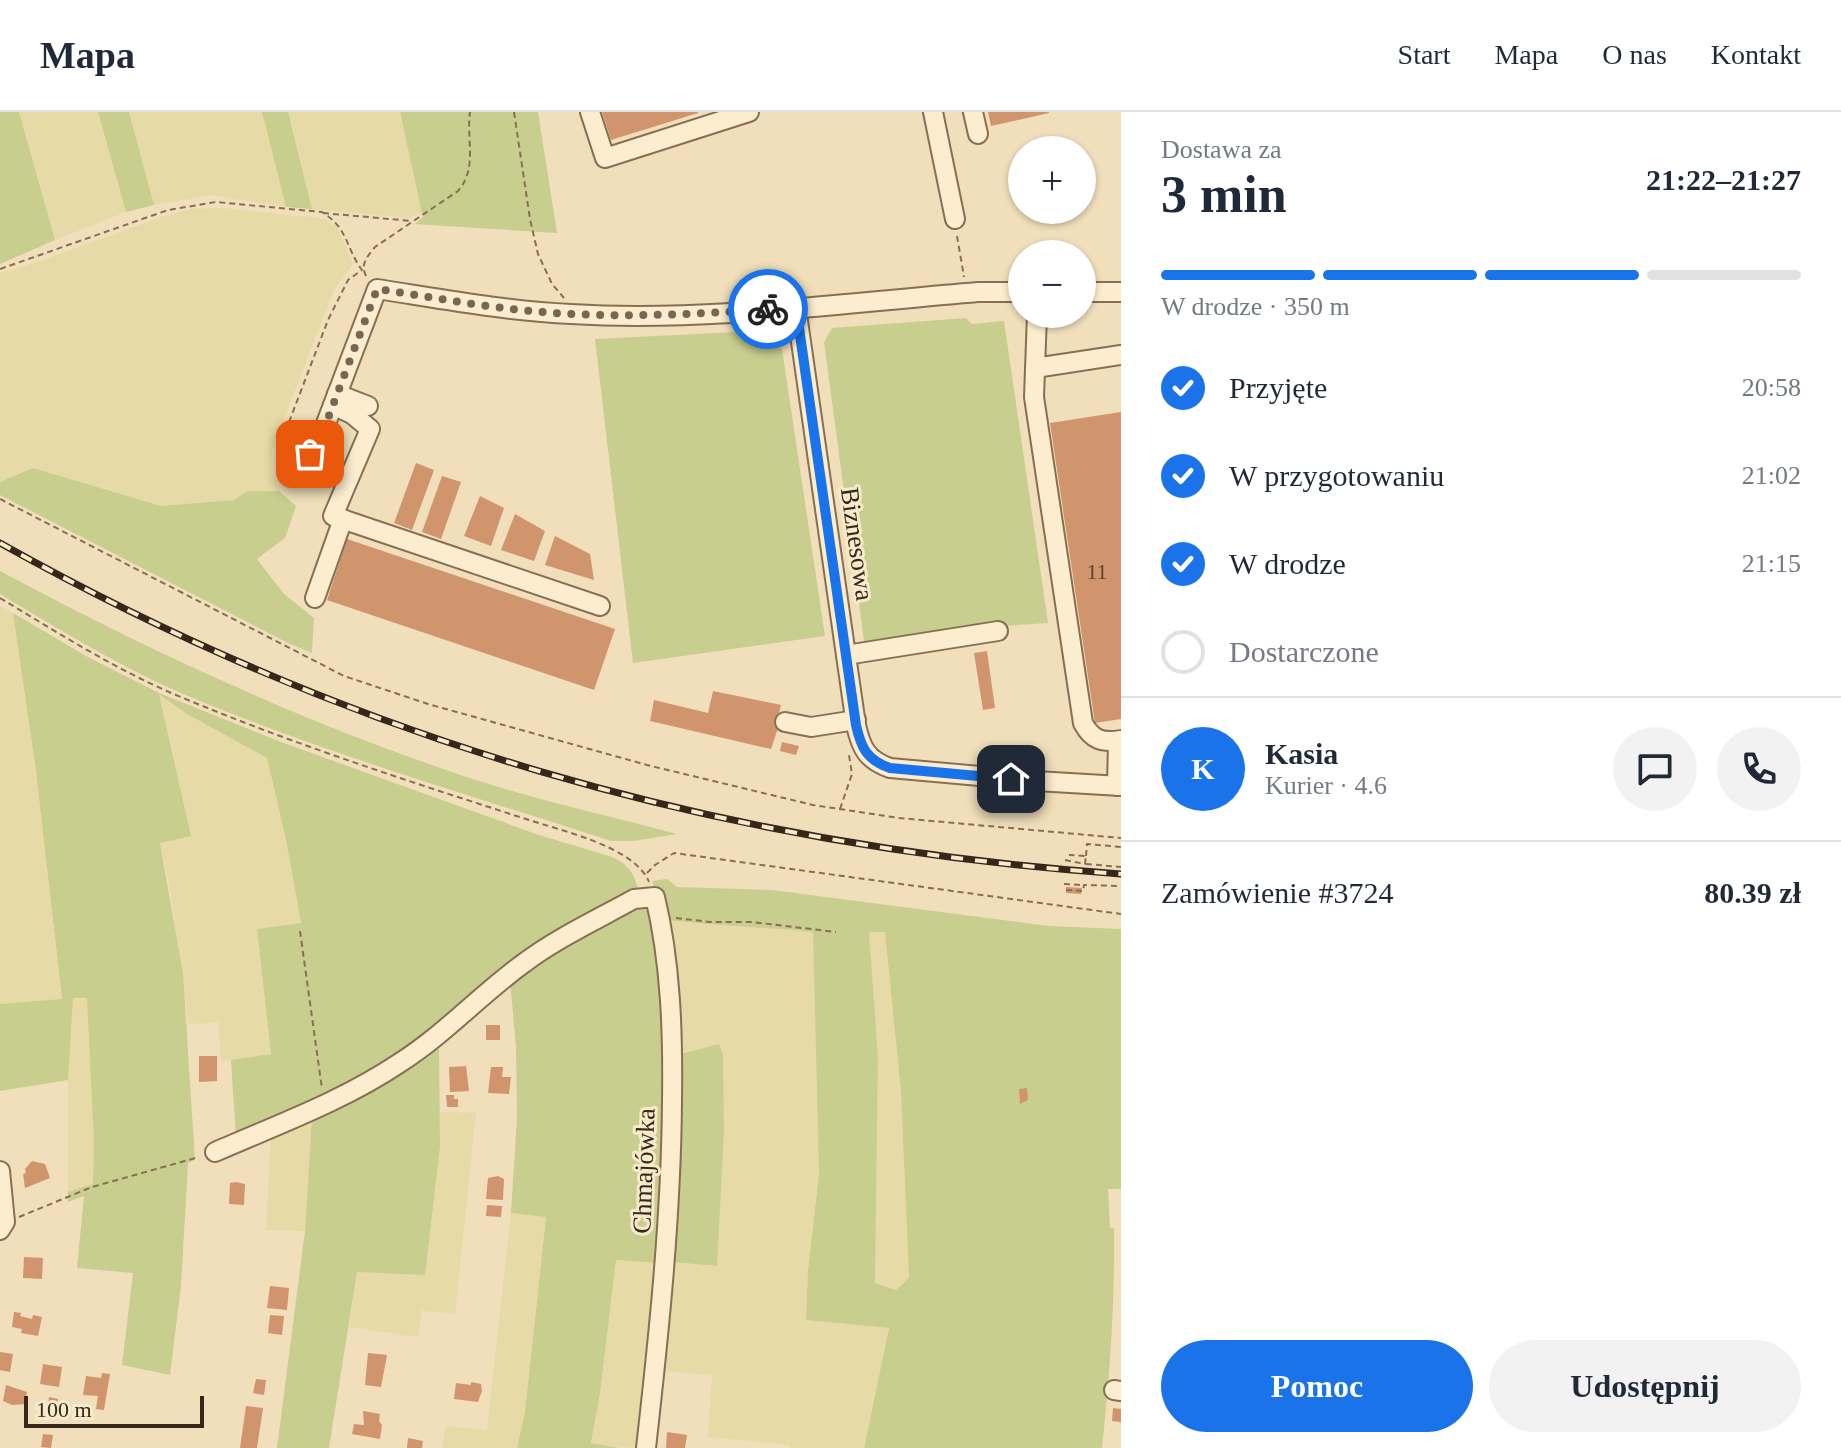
<!DOCTYPE html>
<html lang="pl">
<meta charset="utf-8">
<style>
body{margin:0;font-family:Georgia,serif;background:#f2f2f3;color:#1f2937;height:100vh;display:flex;flex-direction:column;font-size:30px;white-space:nowrap}
*{box-sizing:border-box;margin:0}
p{font-size:26px;color:#747a83}
.icon{flex:none;width:44px;height:44px;fill:none;stroke:currentColor;stroke-width:2;stroke-linecap:round;stroke-linejoin:round}
.map{position:relative;flex:1;overflow:hidden}
.details{display:flex;flex-direction:column;background:#fff;width:720px}
.details>*{flex:none}
.controls{position:absolute;left:1008px;top:24px;display:grid;gap:16px}
.controls a{display:grid;place-items:center;width:88px;height:88px;border-radius:50%;background:#fff;box-shadow:0 2px 6px #0004;font-size:40px}
.scale{position:absolute;left:24px;bottom:20px;width:180px;box-sizing:border-box;padding-left:8px;border:4px solid #36271a;border-top:0;font-size:22px;line-height:28px;white-space:nowrap;color:#36271a;-webkit-text-stroke:6px #f7eaca;paint-order:stroke}
.pin{position:absolute;display:grid;place-items:center;width:68px;height:68px;color:#fff;margin:-34px;border-radius:16px;box-shadow:0 4px 12px #0006}
.courier{position:absolute;display:grid;place-items:center;width:80px;height:80px;margin:-40px;border:6px solid #1a73e8;border-radius:50%;background:#fff;color:#222;box-shadow:0 2px 10px #0007}
.head em{font-style:normal;font-weight:600}
.head div{display:flex;flex-direction:column-reverse}
.head{display:flex;align-items:center;justify-content:space-between;height:136px;padding:0 40px}
h1{font-size:52px;font-weight:600;line-height:60px}
.bar{display:grid;grid-template-columns:repeat(4,1fr);gap:12px 8px;align-content:center;height:96px;padding:0 40px}
.bar i{height:10px;border-radius:6px;background:#e0e1e3}
.bar .on{background:#1a73e8}
.bar p{grid-column:span 4}
.line{display:flex;align-items:center;gap:20px;padding:0 40px;border-top:2px solid #e0e1e3}
.line div{flex:1}
.round{display:grid;place-items:center;flex:none;width:84px;height:84px;border-radius:42px;background:#f2f2f3}
ol{padding:0 40px;list-style:none}
li{display:flex;align-items:center;gap:24px;height:88px}
li p{margin-inline-start:auto}
li .icon{padding:8px;border-radius:50%;background:#1a73e8;color:#fff;stroke-width:4}
li:last-child{color:#747a83}
li i{width:44px;height:44px;border:4px solid #e0e1e3;border-radius:50%}
.primary-button{display:flex;gap:16px;margin-top:auto;padding:16px 40px}
.primary-button a{flex:1;height:92px;border-radius:48px;background:#1a73e8;color:#fff;font-size:32px;font-weight:600;line-height:92px;text-align:center}
.primary-button a+a{background:#f2f2f3;color:#1f2937}
header{display:flex;align-items:center;gap:48px;box-sizing:border-box;height:112px;padding:0 40px;background:#fff;border-bottom:2px solid #e0e1e3}
header strong{font-size:38px}
nav{display:flex;gap:44px;margin-inline-start:auto;font-size:28px}
main{display:flex;flex:1;min-height:0}
.map>svg:first-child{display:block}
.farmland{fill:#e6dba7}
.green{fill:#c8ce8e;fill-rule:evenodd}
.building{fill:#d1956d}
.lines{fill:none;stroke-linecap:round;stroke-linejoin:round}
.minor-casing{stroke:#886f54;stroke-width:22}
.path{stroke:#886f54;stroke-width:2;stroke-dasharray:6 4;stroke-linecap:butt}
.minor{stroke:#fbedce;stroke-width:18}
.rail-casing{stroke:#36271a;stroke-width:7}
.rail{stroke:#f7eaca;stroke-width:4;stroke-dasharray:12;stroke-linecap:butt}
.done{stroke:#776752;stroke-width:8;stroke-dasharray:0 14.4}
.route{stroke:#1a73e8;stroke-width:10}
.labels{text-anchor:middle;dominant-baseline:central;stroke-width:6;stroke-linejoin:round;paint-order:stroke}
.number-label{font-size:22px;fill:#5d422f}
.street-label{font-size:26px;fill:#36271a;stroke:#f7eaca}
</style>
<header>
<strong>Mapa</strong>
<nav><a>Start</a><a>Mapa</a><a>O nas</a><a>Kontakt</a></nav>
</header>
<main>
<div class="map">
<svg width="1121" height="1336" viewBox="0 0 1121 1336">
<rect width="100%" height="100%" fill="#f0dfba"/>
<g class="farmland">
<path d="M19 0H98L126 100 55 128Z"/>
<path d="M129 0H262L286 95 210 83 154 93Z"/>
<path d="M288 0H400L422 101 408 106 312 97Z"/>
<path d="M223 96 326 107 337 115 353 151 334 178 272 338 271 357 279 379H248L234 388 161 394 33 356 0 370V161L40 149 164 104 191 97Z"/>
<path d="M0 494 13 501 36 659 62 888 0 892Z"/>
<path d="M159 581 187 602 267 646 286 728 301 812 257 817 271 943 221 949 218 910 188 912 170 777 160 730 191 724Z"/>
<path d="M667 808 709 813 751 814 813 820 819 1062 808 1158 806 1208 889 1216 864 1336H790L789 1333 780 1332 708 1325 712 1263 660 1259 672 1174 671 1150 716 1154 724 1019 723 942 720 932 677 943Z"/>
<path d="M869 819H885L901 980 909 1166 897 1178 875 1171 878 945Z"/>
<path d="M88 885 94 1030 93 1072 68 1080V968L73 886Z"/>
<path d="M440 1000 476 1001 455 1202 422 1198 418 1225 349 1215 357 1160 425 1162 440 1035Z"/>
<path d="M312 1005 305 1119 266 1118 271 1020Z"/>
<path d="M511 1101 546 1104 525 1300 517 1336H442L446 1314 487 1318Z"/>
<path d="M616 1148 659 1151 649 1248 636 1336 591 1332 600 1281Z"/>
</g>
<g class="green">
<path d="M0 0H19L55 128 0 152Z"/>
<path d="M98 0H129L154 93 126 100Z"/>
<path d="M262 0H288L312 97 286 95Z"/>
<path d="M400 0H538L557 121 415 112 425 103 422 101Z"/>
<path d="M966 206 972 212 1004 209 1048 511 1002 514 865 536 824 230 832 216Z"/>
<path d="M758 219 782 237 825 524 633 551 595 227Z"/>
<path d="M33 356 161 394 234 388 248 379H279L296 394 285 426 257 447 284 482 314 506 312 541 288 531 0 383V370Z"/>
<path d="M0 459C144 536 294 606 449 659 523 685 601 702 677 722L634 729H611C467 682 320 640 181 581 118 554 59 517 0 482Z"/>
<path d="M13 501 86 544 159 581 281 630 536 722 612 745C627 752 634 760 638 777L366 969 236 1025 231 948 271 942 257 817 301 811 286 728 267 646 187 602 159 582 191 724 160 731 183 862 195 1048 188 1051 181 1174 170 1263 122 1253 133 1161 77 1156 84 1084 68 1090V1080L93 1072 94 1030 87 886H73L68 968 0 979V892L62 887 36 659Z"/>
<path d="M667 767 677 775 772 778 1049 814 1121 817V1077H1108L1110 1116H1114C1115 1190 1110 1262 1102 1336H864L889 1216 806 1208 808 1158 819 1062 813 820C765 815 716 814 667 808L652 769ZM869 820H885L901 980 909 1166 896 1178 875 1171 878 945Z"/>
<path d="M641 790 649 796 658 817 661 875 664 1040 659 1151 616 1148 600 1281 591 1331 620 1336H517L525 1300 546 1105 511 1101 517 1006 516 935 510 868 541 846Z"/>
<path d="M439 927 440 1035 425 1163 357 1160 329 1336H277L305 1119 312 1005Z"/>
<path d="M719 932 723 942 724 1019 717 1154 671 1150 677 943Z"/>
</g>
<g class="building">
<path d="M602 0H698V1L611 28Z"/>
<path d="M988 0H1049V1L991 14Z"/>
<path d="M1121 300V607L1095 611 1050 311Z"/>
<path d="M416 351 434 358 412 418 394 411Z"/>
<path d="M442 364 461 370 441 427 422 420Z"/>
<path d="M480 384 504 396 491 434 464 424Z"/>
<path d="M515 402 545 419 534 449 501 438Z"/>
<path d="M555 424 590 442 594 468 545 453Z"/>
<path d="M347 427 615 517 594 578 327 488Z"/>
<path d="M987 539 995 596 983 598 974 541Z"/>
<path d="M713 579 781 593 778 606 781 607 771 637 650 609 654 588 708 601Z"/>
<path d="M782 630 799 634 796 643 780 639Z"/>
<path d="M1066 775 1082 776 1081 782 1066 781Z"/>
<rect x="486" y="913" width="14" height="15"/>
<path d="M199 944H217V969L199 970Z"/>
<path d="M466 954 469 979 450 980 449 955Z"/>
<path d="M491 955H503L502 965H511L509 982 488 981Z"/>
<path d="M1027 976 1028 988 1020 992 1019 977Z"/>
<path d="M446 983H454V987H458V995H447Z"/>
<path d="M32 1049 45 1052 50 1066 25 1076 23 1062 26 1061 25 1057Z"/>
<path d="M498 1064 504 1067 503 1088 486 1087 488 1066Z"/>
<path d="M236 1070 245 1072 244 1093 229 1092 230 1071Z"/>
<path d="M487 1093 502 1094 501 1105 486 1104Z"/>
<path d="M24 1145 43 1146 42 1167 23 1166Z"/>
<path d="M270 1174 289 1176 287 1198 267 1196Z"/>
<path d="M14 1200 21 1201 20 1204 32 1207 33 1203 42 1205 38 1224 21 1221 22 1217 12 1215Z"/>
<path d="M270 1203 284 1204 282 1223 268 1221Z"/>
<path d="M0 1240 13 1242 10 1260 0 1258Z"/>
<path d="M368 1241 387 1243 381 1275 365 1273Z"/>
<path d="M43 1252 62 1255 59 1275 40 1272Z"/>
<path d="M102 1261 110 1262 104 1298 96 1297 98 1284 83 1283 86 1264 101 1266Z"/>
<path d="M256 1267 266 1268 264 1283 253 1281Z"/>
<path d="M471 1270 481 1272 482 1279 478 1290 454 1287 456 1271 471 1273Z"/>
<path d="M6 1273 27 1280 25 1292 12 1293 3 1289Z"/>
<path d="M49 1285 58 1287 56 1304 47 1302Z"/>
<path d="M246 1294 263 1296 257 1336H240Z"/>
<path d="M1113 1296 1121 1297V1310L1112 1309Z"/>
<path d="M363 1299 380 1302 379 1309 382 1313 380 1327 352 1322 354 1312 364 1313Z"/>
<path d="M667 1320 687 1323 685 1336H666Z"/>
<path d="M43 1322 53 1323 51 1336 41 1335Z"/>
<path d="M408 1326 423 1329 422 1336H407Z"/>
</g>
<g class="lines">
<g class="minor-casing">
<g id="minor">
<path d="M590 0 605 46 749 0"/>
<path d="M933 0 955 107"/>
<path d="M973 0 978 22"/>
<path d="M1082 180H1121"/>
<path d="M796 195 856 613C861 636 867 648 890 656L1036 669 1121 674"/>
<path d="M1037 202 1034 285 1083 611C1092 628 1102 631 1121 628"/>
<path d="M1035 256 1121 243"/>
<path d="M337 282 368 294"/>
<path d="M333 293 352 302 370 317 333 404 600 494"/>
<path d="M297 362 322 322 377 177C442 187 506 199 571 202 703 210 846 191 978 180H1022"/>
<path d="M315 486 343 407"/>
<path d="M846 543 998 519"/>
<path d="M785 610 811 615 856 608"/>
<path d="M1117 674 1118 629"/>
<path d="M215 1040C279 1012 343 989 401 950 446 921 481 882 524 851 557 826 598 807 634 787L655 785C671 851 673 922 672 990 671 1106 659 1221 646 1336"/>
<path d="M0 1059 5 1110 0 1118"/>
<path d="M1114 1278 1121 1279"/>
</g>
</g>
<g class="path">
<path d="M514 0 530 107 538 142 552 172 564 186"/>
<path d="M323 101 412 109"/>
<path d="M957 124 964 165"/>
<path d="M0 157 168 98 216 90 322 100C349 117 345 135 362 158L348 168 328 208 278 339 282 361"/>
<path d="M366 164C360 152 367 145 375 135L458 79C478 56 466 28 470 0"/>
<path d="M0 387 344 564 428 592 647 653 813 693 899 706 1121 726"/>
<path d="M0 486C55 519 110 554 169 580 286 630 408 669 529 708 562 719 635 735 649 770"/>
<path d="M840 697 852 662 849 643"/>
<path d="M1086 744 1087 732 1121 735"/>
<path d="M1065 748 1085 752 1086 744 1069 743"/>
<path d="M1086 752 1121 755"/>
<path d="M647 761 655 753 674 741 1121 802"/>
<path d="M1064 772 1082 773"/>
<path d="M1066 778 1083 779 1084 773 1121 774"/>
<path d="M676 806 710 810H752L836 820"/>
<path d="M300 819 322 977"/>
<path d="M19 1105 92 1075 199 1045"/>
</g>
<use href="#minor" class="minor"/>
<g class="rail-casing">
<path id="rail" d="M0 431C352 628 719 734 1121 762"/>
</g>
<use href="#rail" class="rail"/>
</g>
<g class="lines">
<path class="done" d="M310 342 322 322 377 177C442 187 507 199 572 202 638 205 703 202 768 197"/>
<path class="route" d="M768 197 796 195 856 613C861 636 867 648 890 656L1011 667"/>
</g>
<g class="labels">
<g class="number-label">
<text x="1097" y="459">11</text>
</g>
<g class="street-label">
<text transform="translate(857 432) rotate(82)">Biznesowa</text>
<text transform="translate(644 1059) rotate(-88)">Chmajówka</text>
</g>
</g>
</svg>
<div class="controls">
<a>+</a>
<a>−</a>
</div>
<div class="scale">100 m</div>
<div class="pin" style="left:310px;top:342px;background:#ea580c"><svg class="icon" aria-label="bag" viewBox="0 0 24 24"><path d="M5 8h14l-1 12H6zM9 8a3 3 0 0 1 6 0"/></svg></div>
<div class="pin" style="left:1011px;top:667px;background:#1f2937"><svg class="icon" aria-label="home" viewBox="0 0 24 24"><path d="M3 11l9-7 9 7M6 9v11h12V9"/></svg></div>
<div class="courier" style="left:768px;top:197px"><svg class="icon" aria-label="bike" viewBox="0 0 24 24"><circle cx="6" cy="16" r="4"/><circle cx="18" cy="16" r="4"/><path d="M6 16l4-8h5l3 8M10 8l3 8H6M13 5h3"/></svg></div>
</div>
<section class="details">
<div class="head"><div><h1>3 min</h1><p>Dostawa za</p></div><em>21:22–21:27</em></div>
<div class="bar"><i class="on"></i><i class="on"></i><i class="on"></i><i></i><p>W drodze · 350 m</p></div>
<ol>
<li><svg class="icon" aria-label="check" viewBox="0 0 24 24"><path d="M5 12l5 5 9-10"/></svg>Przyjęte<p>20:58</p></li>
<li><svg class="icon" aria-label="check" viewBox="0 0 24 24"><path d="M5 12l5 5 9-10"/></svg>W przygotowaniu<p>21:02</p></li>
<li><svg class="icon" aria-label="check" viewBox="0 0 24 24"><path d="M5 12l5 5 9-10"/></svg>W drodze<p>21:15</p></li>
<li><i></i>Dostarczone</li>
</ol>
<div class="line" style="height:144px"><b class="round" style="background:#1a73e8;color:#fff">K</b><div><b>Kasia</b><p>Kurier · 4.6</p></div><a class="round"><svg class="icon" aria-label="chat" viewBox="0 0 24 24"><path d="M4 5h16v11H9l-5 4z"/></svg></a><a class="round"><svg class="icon" aria-label="phone" viewBox="0 0 24 24"><path d="M5 4h4l2 5-3 2q2 4 5 5l2-3 5 2v4C11 20 4 13 5 4z"/></svg></a></div>
<div class="line" style="height:104px"><div>Zamówienie #3724</div><b>80.39 zł</b></div>
<div class="primary-button"><a>Pomoc</a><a>Udostępnij</a></div>
</section>
</main>
